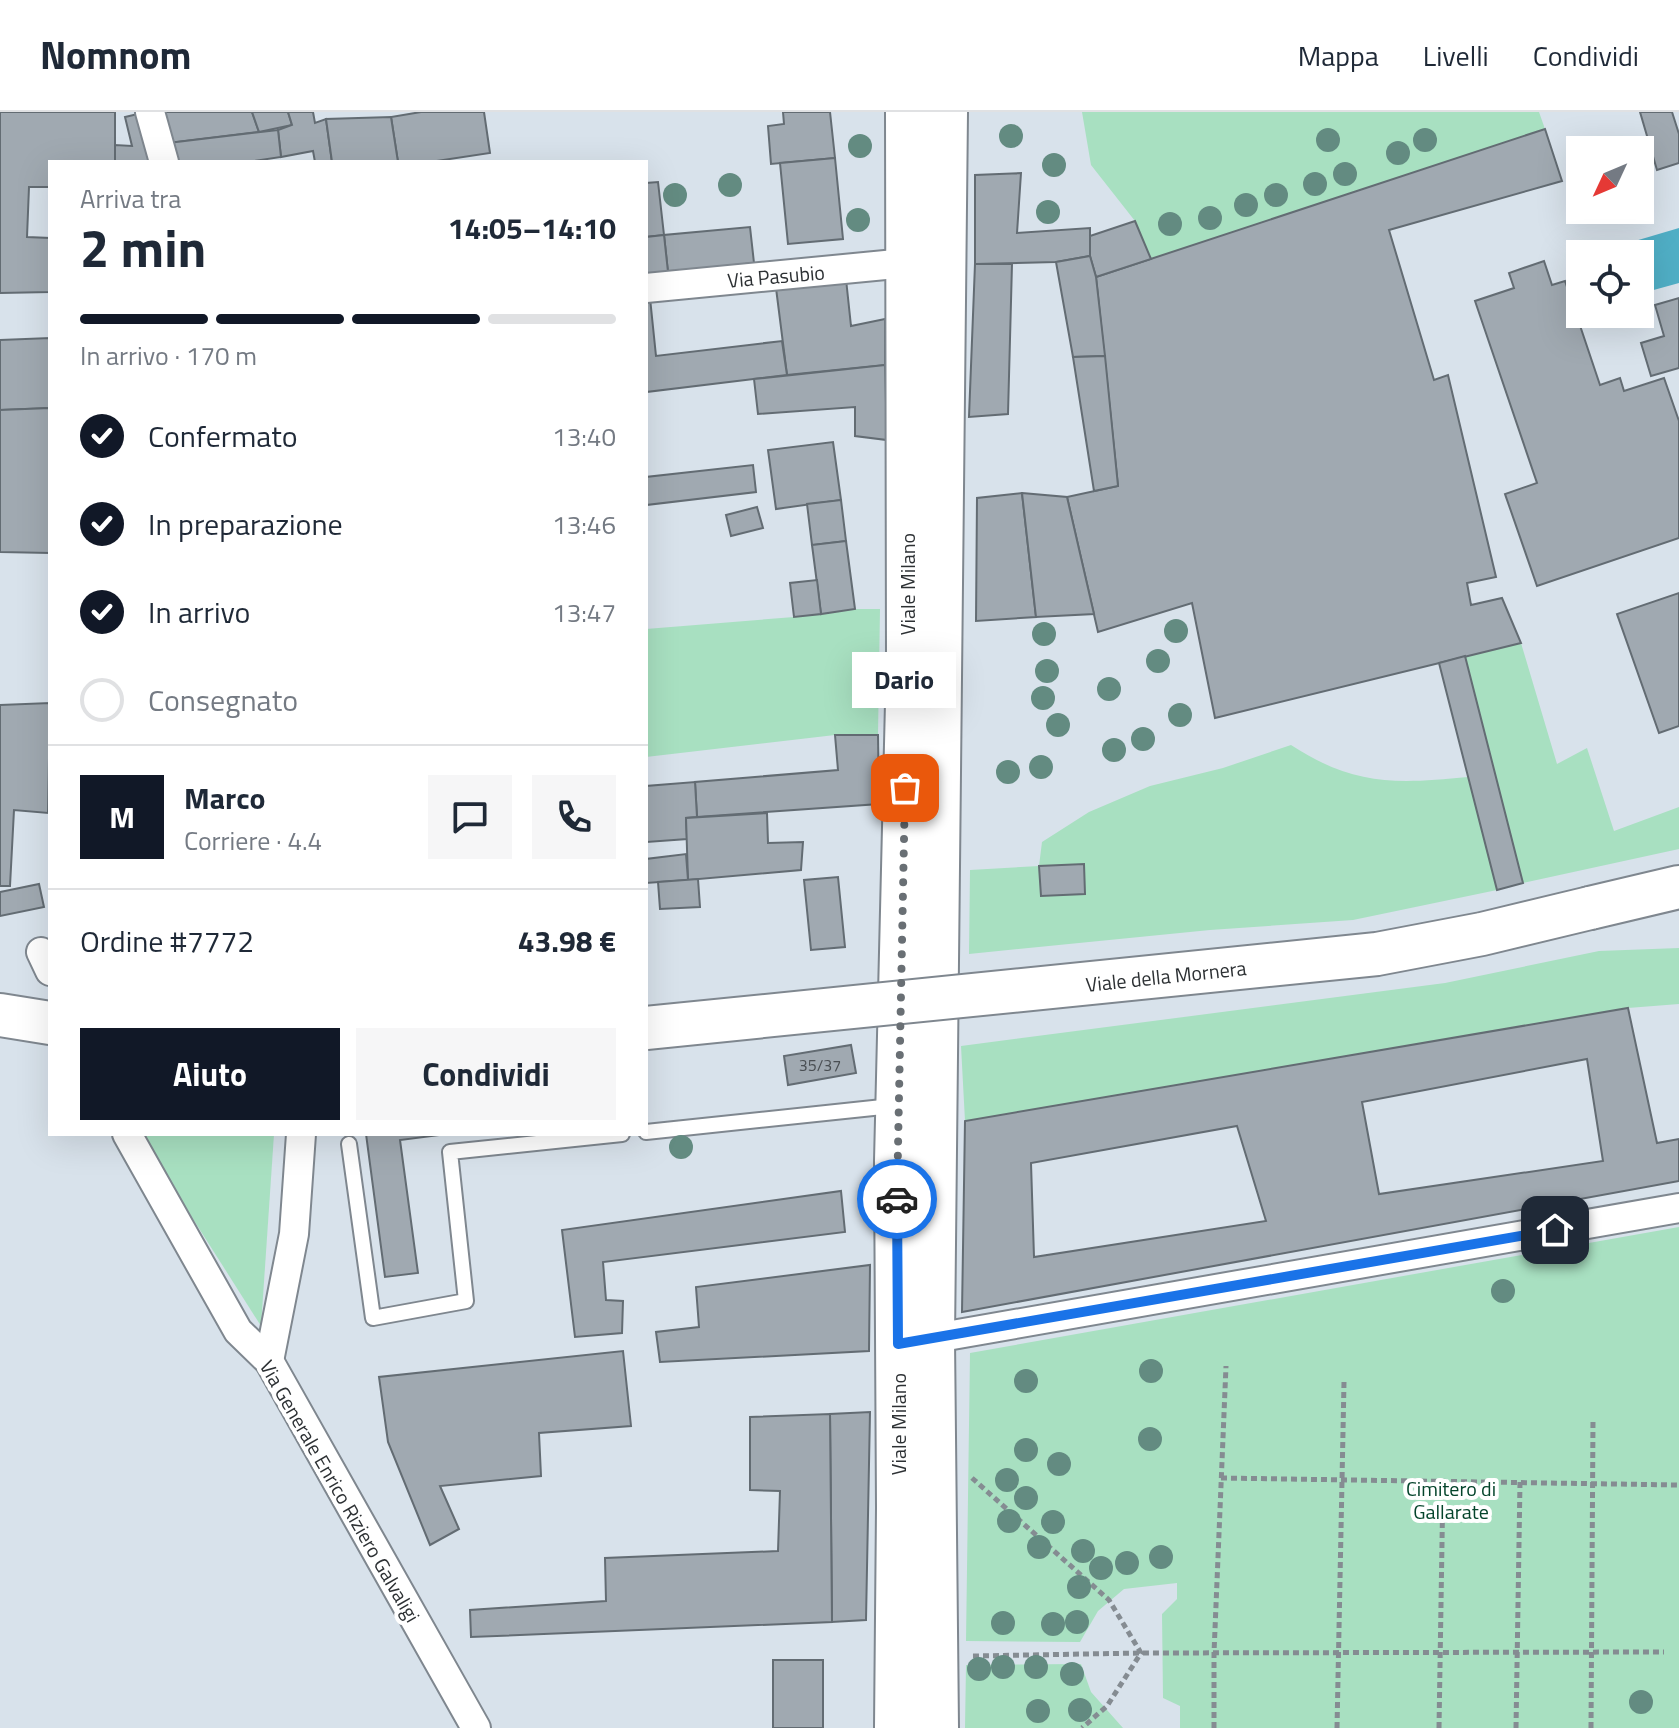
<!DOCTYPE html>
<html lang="it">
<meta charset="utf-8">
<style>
body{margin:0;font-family:"Titillium Web",sans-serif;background:#f6f6f7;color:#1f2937;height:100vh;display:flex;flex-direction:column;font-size:30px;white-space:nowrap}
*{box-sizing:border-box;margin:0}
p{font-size:26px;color:#747a83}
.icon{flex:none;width:44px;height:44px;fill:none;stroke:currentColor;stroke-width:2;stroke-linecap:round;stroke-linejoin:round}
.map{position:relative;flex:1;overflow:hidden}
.sheet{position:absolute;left:48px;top:48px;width:600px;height:976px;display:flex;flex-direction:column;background:#fff;border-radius:0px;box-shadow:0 8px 32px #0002}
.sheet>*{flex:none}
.needle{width:52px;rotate:226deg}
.tools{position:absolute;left:1566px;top:24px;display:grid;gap:16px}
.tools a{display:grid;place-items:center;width:88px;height:88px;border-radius:0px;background:#fff;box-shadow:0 8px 32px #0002;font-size:40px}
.pin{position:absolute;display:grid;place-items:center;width:68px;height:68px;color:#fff;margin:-34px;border-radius:16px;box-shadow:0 4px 12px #0006}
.courier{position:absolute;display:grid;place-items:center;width:80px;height:80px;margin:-40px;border:6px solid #1a73e8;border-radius:50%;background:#fff;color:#222;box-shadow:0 2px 10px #0007}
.bubble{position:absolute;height:56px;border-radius:0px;background:#fff;box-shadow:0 8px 32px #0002;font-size:26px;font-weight:700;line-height:56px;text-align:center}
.head em{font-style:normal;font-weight:700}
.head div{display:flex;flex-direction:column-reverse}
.head{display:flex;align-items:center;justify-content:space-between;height:136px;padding:0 32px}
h1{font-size:52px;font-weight:700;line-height:60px}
.bar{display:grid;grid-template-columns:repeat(4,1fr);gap:12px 8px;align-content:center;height:96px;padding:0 32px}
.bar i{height:10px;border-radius:6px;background:#e0e1e3}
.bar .current{background:#111827}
.bar p{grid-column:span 4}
.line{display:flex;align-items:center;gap:20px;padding:0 32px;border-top:2px solid #e0e1e3}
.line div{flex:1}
.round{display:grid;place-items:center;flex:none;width:84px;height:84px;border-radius:0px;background:#f6f6f7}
ol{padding:0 32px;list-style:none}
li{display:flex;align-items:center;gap:24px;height:88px}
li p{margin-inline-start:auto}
li .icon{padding:8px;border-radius:50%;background:#111827;color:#fff;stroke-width:4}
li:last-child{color:#747a83}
li i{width:44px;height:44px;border:4px solid #e0e1e3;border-radius:50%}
.button{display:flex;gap:16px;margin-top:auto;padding:16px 32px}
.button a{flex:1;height:92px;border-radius:0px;background:#111827;color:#fff;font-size:32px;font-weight:700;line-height:92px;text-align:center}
.button a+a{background:#f6f6f7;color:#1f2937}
header{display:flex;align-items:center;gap:48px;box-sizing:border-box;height:112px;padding:0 40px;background:#fff;border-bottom:2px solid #e0e1e3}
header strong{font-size:38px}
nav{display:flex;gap:44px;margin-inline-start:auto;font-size:28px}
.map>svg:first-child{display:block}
.green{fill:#a8e0c1;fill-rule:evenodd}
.water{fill:#50afc6}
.building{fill:#a0a9b1;stroke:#636c73;stroke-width:2;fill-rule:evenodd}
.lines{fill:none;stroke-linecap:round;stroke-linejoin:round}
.lane-casing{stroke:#7f878f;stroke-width:18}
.street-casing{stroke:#7f878f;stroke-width:32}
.secondary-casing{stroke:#7f878f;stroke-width:46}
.path{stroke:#858c92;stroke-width:5;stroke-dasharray:6 4;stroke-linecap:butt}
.lane{stroke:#fff;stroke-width:14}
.street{stroke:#fff;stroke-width:28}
.secondary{stroke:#fff;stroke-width:42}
.secondary-bridge-casing{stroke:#7f878f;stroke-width:46;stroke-linecap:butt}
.secondary-bridge{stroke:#fff;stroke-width:42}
.tree{fill:#638b81}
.done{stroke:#696f74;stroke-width:8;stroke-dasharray:0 14.4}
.route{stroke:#1a73e8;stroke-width:10}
.labels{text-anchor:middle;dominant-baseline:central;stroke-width:8;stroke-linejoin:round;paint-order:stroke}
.number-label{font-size:16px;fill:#4a4f53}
.street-label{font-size:20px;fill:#2d3134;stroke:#fff}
.park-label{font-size:20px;fill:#04442b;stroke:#fff}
</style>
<header>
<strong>Nomnom</strong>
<nav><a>Mappa</a><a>Livelli</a><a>Condividi</a></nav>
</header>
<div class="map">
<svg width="1679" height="1616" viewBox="0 0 1679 1616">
<rect width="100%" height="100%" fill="#d8e2eb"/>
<g class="green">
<path d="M1082 0H1539L1545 17 1151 147 1135 109 1091 53Z"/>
<path d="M855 497H880L878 623H835L646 645V517L794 505Z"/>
<path d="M1521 531 1557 652 1587 636 1614 719 1679 695V737L1523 771 1465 545Z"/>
<path d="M1291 633C1354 674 1395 672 1468 665L1497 778 1353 808 1210 818 969 842 970 758 1039 754 1042 730 1089 700 1150 674 1223 656ZM1083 752 1085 782 1041 784Z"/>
<path d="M1679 836V892L1628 896 965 1009 961 934 1445 871 1599 839Z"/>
<path d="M139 1022H274L261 1214Z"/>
<path d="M1679 1115V1616H1180V1594L1163 1586 1162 1502 1177 1487V1471L1124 1477 1098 1499 1080 1530 966 1529 970 1241Z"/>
<path d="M1081 1552 1091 1580 1123 1616H965L966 1553Z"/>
</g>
<path class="water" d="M1679 116V171L1650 179 1635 129Z"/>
<g class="building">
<path d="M0 0H115V50H50V75H29L27 125 50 126V180L0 181Z"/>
<path d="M161 0H252L259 20 168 31Z"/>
<path d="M252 0H288L292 13 259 20Z"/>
<path d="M288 0H313L315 11 326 7 332 50H315L313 39 281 45 278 18 292 13Z"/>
<path d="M421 0H484L490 41 430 50H398L391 5Z"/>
<path d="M783 0H830L835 46 771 52 768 14 784 12Z"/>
<path d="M1640 0H1672L1679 22V51L1657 58Z"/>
<path d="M142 1 153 50H115V33L132 34 125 5Z"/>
<path d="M391 5 398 50H332L326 7Z"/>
<path d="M1545 17 1562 69 1389 118 1434 268 1448 263 1496 465 1467 471 1471 493 1502 486 1521 531 1215 606 1192 491 1098 520 1067 385 1118 374 1096 165Z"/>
<path d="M278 18 281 45 248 50H174L168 31Z"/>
<path d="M835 46 843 127 788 132 780 51Z"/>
<path d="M1021 61 1017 121 1090 116V144L1056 150 975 152V63Z"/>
<path d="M658 70 664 123 646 125V71Z"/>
<path d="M1135 109 1151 147 1096 165 1090 144V124Z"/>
<path d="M750 115 754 151 668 160 664 123Z"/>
<path d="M664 123 668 160 646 162V125Z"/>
<path d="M1090 144 1096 165 1105 244 1073 245 1056 150Z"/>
<path d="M1544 149 1552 173 1565 169 1600 273 1620 266 1624 279 1664 266 1679 309V426L1537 474 1505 382 1537 371 1475 189 1514 176 1509 161Z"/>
<path d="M975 152H1012L1008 302 969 305Z"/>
<path d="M846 167 851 214 885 207V253L787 263 776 176Z"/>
<path d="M646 186H650L656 244 782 229 787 263 646 280Z"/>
<path d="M1679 186V256L1651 264 1641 231 1664 224 1655 193Z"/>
<path d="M50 226V296L0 298V228Z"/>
<path d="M1105 244 1118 374 1094 379 1073 245Z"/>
<path d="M885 253 887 328 855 324V295L758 302 754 267Z"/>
<path d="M50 296V441L0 440V298Z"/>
<path d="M833 330 841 388 776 397 768 338Z"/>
<path d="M753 353 756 380 646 393V365Z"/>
<path d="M1022 381 1036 505 976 509 977 386Z"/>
<path d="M1022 381 1067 385 1094 502 1036 505Z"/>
<path d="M841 388 846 429 812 433 807 392Z"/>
<path d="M757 395 763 416 731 424 726 403Z"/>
<path d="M846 429 855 497 821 502 812 433Z"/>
<path d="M817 468 821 502 794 505 790 471Z"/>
<path d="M1679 481V614L1659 621 1617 502Z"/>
<path d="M1465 544 1523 771 1497 778 1439 551Z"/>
<path d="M50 591 48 701 14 698 10 774H0V593Z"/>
<path d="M835 623H878L879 692 697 705 695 670 838 658Z"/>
<path d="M695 670 697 705 686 706 687 727 647 730 646 674Z"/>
<path d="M767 701 768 731 803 730 801 758 688 768 686 706Z"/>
<path d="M686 742 688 768 646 771V747Z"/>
<path d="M1084 752 1085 782 1041 784 1039 754Z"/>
<path d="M838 765 845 835 811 838 804 768Z"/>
<path d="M698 767 700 795 660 797 658 770Z"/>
<path d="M39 772 44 795 0 804V780Z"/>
<path d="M1628 896 1657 1031 1679 1027V1069L962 1200 965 1009ZM1587 947 1603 1049 1379 1082 1362 990ZM1237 1014 1266 1109 1034 1145 1031 1051Z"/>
<path d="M851 933 856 961 788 973 784 944Z"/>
<path d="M366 1022H447L400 1028 418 1161 385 1165Z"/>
<path d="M841 1079 845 1120 603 1150 606 1188 623 1189 622 1221 575 1225 562 1118Z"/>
<path d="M870 1153 869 1239 660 1250 656 1220 699 1215 696 1175Z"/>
<path d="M623 1239 631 1314 539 1321 541 1364 440 1374 459 1417 430 1433 388 1330 379 1265Z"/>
<path d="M870 1300 866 1508 832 1510 830 1302Z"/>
<path d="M830 1302 832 1510 471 1525 470 1498 606 1489 605 1446 778 1439 780 1379 750 1378V1305Z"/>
<rect x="773" y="1548" width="50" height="68"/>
</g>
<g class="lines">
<g class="lane-casing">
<g id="lane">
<path d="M646 1020 892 994"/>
<path d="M349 1032 373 1206 466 1189 450 1040 622 1022"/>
</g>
</g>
<g class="street-casing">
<g id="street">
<path d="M150 0 164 50"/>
<path d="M646 176 906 151"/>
<path d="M41 840 50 859"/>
<path d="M127 1022 238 1219 269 1249 476 1616"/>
<path d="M918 1229 1679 1096"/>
<path d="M269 1249 294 1122 301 1022"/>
</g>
</g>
<g class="secondary-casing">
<g id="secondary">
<path d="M1590 796 1679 775"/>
<path d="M0 903 50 911"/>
<path d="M896 1616 898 1396 896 1049 908 549 907 0"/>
<path d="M937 1616 933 1227 946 0"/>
</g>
</g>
<g class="path">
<path d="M972 1366 1109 1488 1141 1541 1107 1594 1082 1616"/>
<path d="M1221 1366 1679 1373"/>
<path d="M973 1544 1141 1541 1664 1540"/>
<path d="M1214 1616V1541L1226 1254"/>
<path d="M1337 1616 1344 1270"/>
<path d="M1439 1616 1443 1369"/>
<path d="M1516 1616 1520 1370"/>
<path d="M1591 1616 1593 1308"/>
</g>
<use href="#lane" class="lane"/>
<use href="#street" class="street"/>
<use href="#secondary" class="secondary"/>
<g class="secondary-bridge-casing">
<path id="secondary-bridge" d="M646 916 1377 842 1482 822 1590 796"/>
</g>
<use href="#secondary-bridge" class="secondary-bridge"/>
</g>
<g class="tree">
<circle cx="1011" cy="24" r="12"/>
<circle cx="1328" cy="28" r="12"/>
<circle cx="1425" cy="28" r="12"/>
<circle cx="860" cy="34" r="12"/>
<circle cx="1398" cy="41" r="12"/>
<circle cx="1054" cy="53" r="12"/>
<circle cx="1345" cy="62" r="12"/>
<circle cx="1315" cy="72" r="12"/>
<circle cx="730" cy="73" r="12"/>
<circle cx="675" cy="83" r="12"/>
<circle cx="1276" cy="83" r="12"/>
<circle cx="1246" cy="93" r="12"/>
<circle cx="1048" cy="100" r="12"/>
<circle cx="1210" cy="106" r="12"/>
<circle cx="858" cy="108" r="12"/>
<circle cx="1170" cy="112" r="12"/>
<circle cx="1176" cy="519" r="12"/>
<circle cx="1044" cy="522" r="12"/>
<circle cx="1158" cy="549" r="12"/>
<circle cx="1047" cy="559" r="12"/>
<circle cx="1109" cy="577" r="12"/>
<circle cx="1043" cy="586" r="12"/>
<circle cx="1180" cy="603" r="12"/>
<circle cx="1058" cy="613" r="12"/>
<circle cx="1143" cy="627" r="12"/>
<circle cx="1114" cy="638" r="12"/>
<circle cx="1041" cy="655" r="12"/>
<circle cx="1008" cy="660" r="12"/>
<circle cx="681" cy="1035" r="12"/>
<circle cx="1503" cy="1179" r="12"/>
<circle cx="1151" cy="1259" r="12"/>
<circle cx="1026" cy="1269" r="12"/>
<circle cx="1150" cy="1327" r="12"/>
<circle cx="1026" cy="1338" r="12"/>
<circle cx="1059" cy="1352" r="12"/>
<circle cx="1007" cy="1368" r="12"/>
<circle cx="1026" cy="1386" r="12"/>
<circle cx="1009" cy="1409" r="12"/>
<circle cx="1053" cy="1410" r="12"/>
<circle cx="1039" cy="1435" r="12"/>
<circle cx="1083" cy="1439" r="12"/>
<circle cx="1161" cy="1445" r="12"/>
<circle cx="1127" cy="1451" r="12"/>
<circle cx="1101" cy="1456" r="12"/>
<circle cx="1079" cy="1475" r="12"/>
<circle cx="1077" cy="1510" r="12"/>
<circle cx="1003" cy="1511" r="12"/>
<circle cx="1053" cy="1512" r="12"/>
<circle cx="1003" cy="1555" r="12"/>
<circle cx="1036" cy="1555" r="12"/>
<circle cx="979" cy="1557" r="12"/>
<circle cx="1072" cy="1562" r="12"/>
<circle cx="1641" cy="1590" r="12"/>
<circle cx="1080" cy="1598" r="12"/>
<circle cx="1038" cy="1599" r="12"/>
</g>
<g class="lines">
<path class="done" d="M897 1087 905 676"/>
<path class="route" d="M897 1087 898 1232 1555 1118"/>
</g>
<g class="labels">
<g class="number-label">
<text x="820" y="953">35/37</text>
</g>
<g class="street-label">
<text transform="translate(776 164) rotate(-5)">Via Pasubio</text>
<text transform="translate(907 472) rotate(-90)">Viale Milano</text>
<text transform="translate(1166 864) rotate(-6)">Viale della Mornera</text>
<text transform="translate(898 1312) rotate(-90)">Viale Milano</text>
<text transform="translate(340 1379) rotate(60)">Via Generale Enrico Riziero Galvaligi</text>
</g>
<g class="park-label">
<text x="1451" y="1376">Cimitero di<tspan x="1451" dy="23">Gallarate</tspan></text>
</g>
</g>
</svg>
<div class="tools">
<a><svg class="needle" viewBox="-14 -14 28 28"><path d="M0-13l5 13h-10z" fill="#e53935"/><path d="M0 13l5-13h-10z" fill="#747a83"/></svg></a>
<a><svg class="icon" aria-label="locate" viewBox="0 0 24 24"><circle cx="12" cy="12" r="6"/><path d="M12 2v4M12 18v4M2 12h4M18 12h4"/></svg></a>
</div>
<div class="pin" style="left:905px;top:676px;background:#ea580c"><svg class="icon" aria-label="bag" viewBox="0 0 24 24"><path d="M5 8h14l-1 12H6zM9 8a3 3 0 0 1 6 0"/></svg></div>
<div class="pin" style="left:1555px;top:1118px;background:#1f2937"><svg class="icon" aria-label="home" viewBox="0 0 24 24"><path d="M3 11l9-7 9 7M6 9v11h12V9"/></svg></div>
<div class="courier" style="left:897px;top:1087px"><svg class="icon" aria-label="car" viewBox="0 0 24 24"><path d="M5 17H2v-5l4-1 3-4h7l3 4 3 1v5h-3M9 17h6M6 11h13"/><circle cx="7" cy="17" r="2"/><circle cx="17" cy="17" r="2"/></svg></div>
<div class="bubble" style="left:852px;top:540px;width:104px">Dario</div>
<section class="sheet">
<div class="head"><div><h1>2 min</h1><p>Arriva tra</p></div><em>14:05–14:10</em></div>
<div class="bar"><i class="current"></i><i class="current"></i><i class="current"></i><i></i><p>In arrivo · 170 m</p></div>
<ol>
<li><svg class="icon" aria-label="check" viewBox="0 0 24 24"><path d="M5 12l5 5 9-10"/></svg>Confermato<p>13:40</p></li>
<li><svg class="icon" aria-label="check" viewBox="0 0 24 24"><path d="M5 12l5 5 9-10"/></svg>In preparazione<p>13:46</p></li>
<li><svg class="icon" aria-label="check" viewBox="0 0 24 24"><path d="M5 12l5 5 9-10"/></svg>In arrivo<p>13:47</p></li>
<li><i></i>Consegnato</li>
</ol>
<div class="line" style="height:144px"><b class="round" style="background:#111827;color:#fff">M</b><div><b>Marco</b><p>Corriere · 4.4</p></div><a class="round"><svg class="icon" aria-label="chat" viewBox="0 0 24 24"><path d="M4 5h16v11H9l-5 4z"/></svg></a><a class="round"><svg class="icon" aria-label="phone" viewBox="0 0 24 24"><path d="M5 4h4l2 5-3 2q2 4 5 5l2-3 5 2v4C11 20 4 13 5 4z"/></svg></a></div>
<div class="line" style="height:104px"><div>Ordine #7772</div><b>43.98 €</b></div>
<div class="button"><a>Aiuto</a><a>Condividi</a></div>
</section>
</div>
